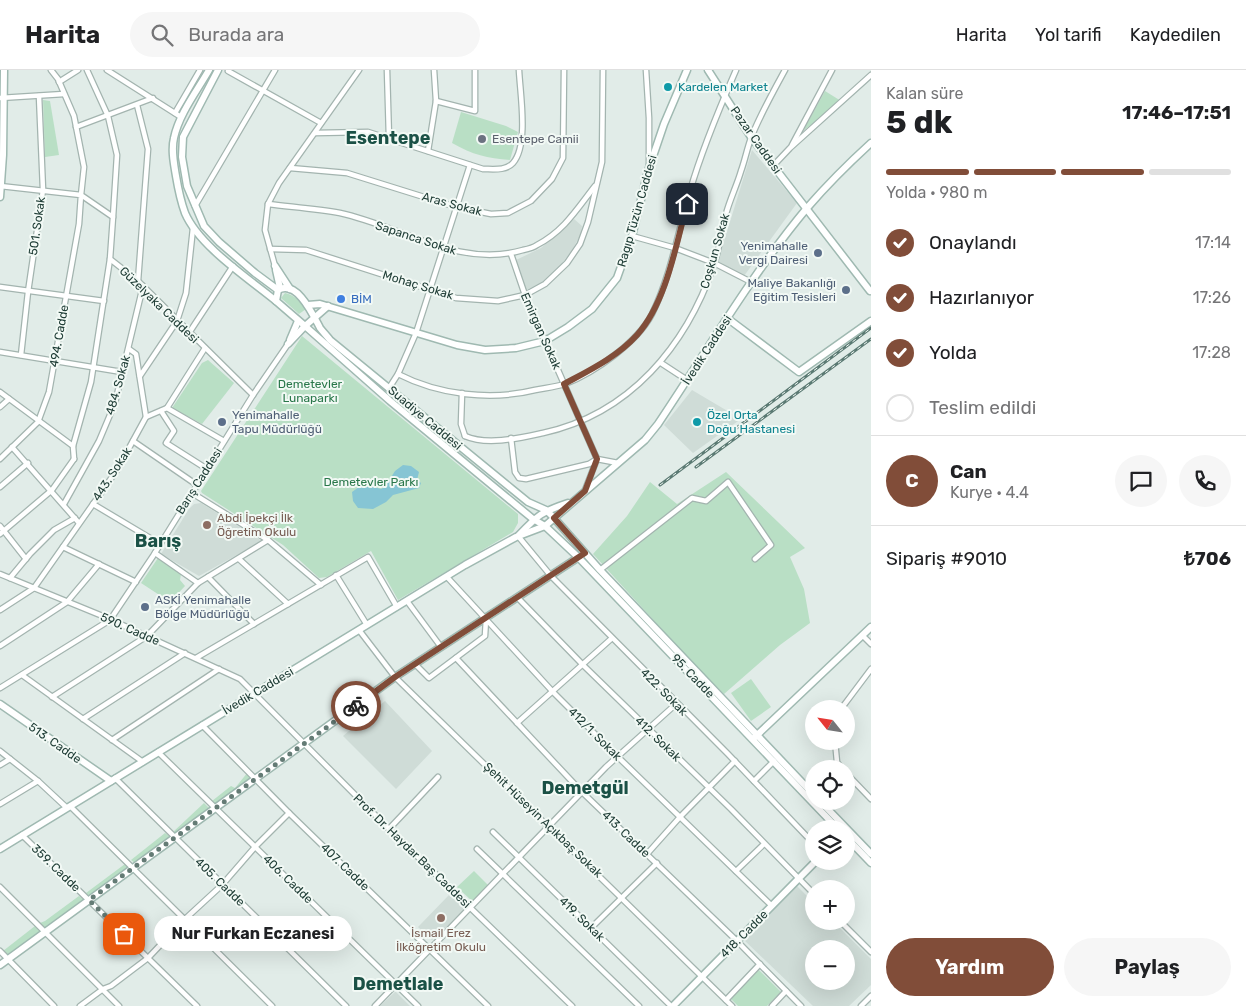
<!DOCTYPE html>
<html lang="tr">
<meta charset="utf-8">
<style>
body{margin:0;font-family:Rubik,sans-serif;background:#f6f6f6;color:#202124;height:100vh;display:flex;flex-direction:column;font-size:19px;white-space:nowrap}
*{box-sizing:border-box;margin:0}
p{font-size:16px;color:#757577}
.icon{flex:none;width:28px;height:28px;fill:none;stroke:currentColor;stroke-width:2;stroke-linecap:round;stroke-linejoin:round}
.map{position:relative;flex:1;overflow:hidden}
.panel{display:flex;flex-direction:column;background:#fff;width:375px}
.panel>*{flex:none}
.needle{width:32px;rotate:300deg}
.controls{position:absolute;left:805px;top:630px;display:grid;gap:10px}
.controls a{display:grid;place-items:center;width:50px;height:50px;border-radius:50%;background:#fff;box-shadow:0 5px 20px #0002;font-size:25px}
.pin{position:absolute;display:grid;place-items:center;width:42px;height:42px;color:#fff;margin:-21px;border-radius:10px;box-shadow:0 2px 8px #0006}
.courier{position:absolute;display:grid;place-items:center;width:50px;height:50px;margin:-25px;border:4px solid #814d39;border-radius:50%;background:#fff;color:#222;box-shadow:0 1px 6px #0007}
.bubble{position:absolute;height:35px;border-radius:18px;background:#fff;box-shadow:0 5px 20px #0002;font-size:16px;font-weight:700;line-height:35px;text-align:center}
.headline em{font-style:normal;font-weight:700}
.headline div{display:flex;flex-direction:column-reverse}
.headline{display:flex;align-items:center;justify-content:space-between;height:85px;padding:0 15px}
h1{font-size:32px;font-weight:700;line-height:38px}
.bar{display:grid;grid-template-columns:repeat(4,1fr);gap:8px 5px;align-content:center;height:60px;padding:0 15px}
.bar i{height:6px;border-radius:4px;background:#e0e0e0}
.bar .on{background:#814d39}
.bar p{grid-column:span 4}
.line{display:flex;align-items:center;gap:12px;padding:0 15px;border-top:1px solid #e0e0e0}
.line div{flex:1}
.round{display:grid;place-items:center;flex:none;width:52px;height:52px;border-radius:26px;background:#f6f6f6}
ol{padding:0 15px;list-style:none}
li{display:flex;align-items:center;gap:15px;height:55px}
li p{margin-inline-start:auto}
li .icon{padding:5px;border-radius:50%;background:#814d39;color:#fff;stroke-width:4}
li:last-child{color:#757577}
li i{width:28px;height:28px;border:2px solid #e0e0e0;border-radius:50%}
.cta{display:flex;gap:10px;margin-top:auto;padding:10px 15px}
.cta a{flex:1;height:58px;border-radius:30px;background:#814d39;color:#fff;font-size:20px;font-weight:700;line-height:58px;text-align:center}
.cta a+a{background:#f6f6f6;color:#202124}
header{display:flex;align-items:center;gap:30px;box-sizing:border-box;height:70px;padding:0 25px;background:#fff;border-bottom:1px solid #e0e0e0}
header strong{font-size:24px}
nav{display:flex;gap:28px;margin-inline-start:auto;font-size:18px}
.search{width:350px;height:45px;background:#f6f6f6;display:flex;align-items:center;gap:12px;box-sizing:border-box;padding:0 18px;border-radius:28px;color:#757577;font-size:19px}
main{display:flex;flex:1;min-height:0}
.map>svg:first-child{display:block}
.built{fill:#cfdcd7;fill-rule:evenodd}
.green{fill:#b9dfc5}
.water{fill:#86c5d4}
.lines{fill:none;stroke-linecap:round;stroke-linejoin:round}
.street-casing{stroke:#a3b4af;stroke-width:7}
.secondary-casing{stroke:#9fb9b1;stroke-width:9}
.street{stroke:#fff;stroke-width:4.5}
.secondary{stroke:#fff;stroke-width:6}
.rail-casing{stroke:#5b7a73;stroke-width:3}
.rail{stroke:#f2f9f5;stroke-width:1;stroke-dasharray:4;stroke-linecap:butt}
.done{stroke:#647b75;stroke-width:5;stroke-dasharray:0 9}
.route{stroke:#814d39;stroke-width:6}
.culture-dot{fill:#0f9aa8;stroke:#f2f9f5;stroke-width:2}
.worship-dot{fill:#6b7280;stroke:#f2f9f5;stroke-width:2}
.service-dot{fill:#5c6f8a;stroke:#f2f9f5;stroke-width:2}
.shop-dot{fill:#3f7fe0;stroke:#f2f9f5;stroke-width:2}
.education-dot{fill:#8d6e63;stroke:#f2f9f5;stroke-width:2}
.labels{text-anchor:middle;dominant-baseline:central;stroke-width:4;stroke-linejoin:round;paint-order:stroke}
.culture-label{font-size:12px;fill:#0d838f;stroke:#f2f9f5;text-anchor:start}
.worship-label{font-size:12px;fill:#5b616d;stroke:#f2f9f5;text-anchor:start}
.street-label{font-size:12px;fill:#203e37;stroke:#f2f9f5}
.service-label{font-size:12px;fill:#4e5e75;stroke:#f2f9f5;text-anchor:end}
.shop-label{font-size:12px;fill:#366cbe;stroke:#f2f9f5;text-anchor:start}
.park-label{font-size:12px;fill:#29774a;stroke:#f2f9f5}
.education-label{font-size:12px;fill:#785e54;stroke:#f2f9f5;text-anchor:start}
.district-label{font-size:18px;font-weight:bold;fill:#1b5146;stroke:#f2f9f5}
</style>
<header>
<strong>Harita</strong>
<div class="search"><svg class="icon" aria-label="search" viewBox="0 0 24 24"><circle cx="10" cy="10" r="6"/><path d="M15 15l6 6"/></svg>Burada ara</div>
<nav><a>Harita</a><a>Yol tarifi</a><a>Kaydedilen</a></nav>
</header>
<main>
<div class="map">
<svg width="871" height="936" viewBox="0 0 871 936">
<rect width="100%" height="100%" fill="#e1ece8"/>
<g class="built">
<path d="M752 80 797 133 744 206 718 191Z"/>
<path d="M574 149 582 156 581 164 572 180 557 200 540 214 526 220 516 190 541 178Z"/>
<path d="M692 320 741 349 693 383 664 355Z"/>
<path d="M201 433 262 471 199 506 161 484 189 439 194 434Z"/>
<path d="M385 631 432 681 396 719 343 666Z"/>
<path d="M797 816 814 833V851H833L871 889V915L849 936H813L744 870ZM814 879H846V911H814Z"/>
<path d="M450 824 465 840 432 870 418 857Z"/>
<path d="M396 922 410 936H380L395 922Z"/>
</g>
<g class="green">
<path d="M825 21 841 31 803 61Z"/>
<path d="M43 30 50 31 59 85 45 87Z"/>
<path d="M461 42 506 56 518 62 510 90C487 88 473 85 452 73Z"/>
<path d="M285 223C292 224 303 232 306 239L299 244 281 228Z"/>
<path d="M302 266 518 444V453L513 462 398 530 371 481 327 507 319 508 283 475 202 423 201 421Z"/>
<path d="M208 290 234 313 202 354 172 338 202 293Z"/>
<path d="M726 402 805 478 790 487 804 519 810 553 780 575 724 624 691 591 593 484 627 446 650 412 677 434Z"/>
<path d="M158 488 181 504 180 510 185 516 170 532 141 513Z"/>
<path d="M751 609 771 637 751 651 731 623Z"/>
<path d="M248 702 253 708 217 736 212 731 231 716 235 718Z"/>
<path d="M204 733 211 740 175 765 172 763Z"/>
<path d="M165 763 172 768 136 794 131 790Z"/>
<path d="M125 794 131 798 89 826 86 823Z"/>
<path d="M474 801 489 816 473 832 457 817Z"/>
<path d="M79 826 84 830 45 858 40 853 45 851Z"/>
<path d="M35 856 41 862 8 886 3 881Z"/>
<path d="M759 900 781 922 767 936H738L731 929Z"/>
</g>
<path class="water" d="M403 395 411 396 419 402 417 410 421 413 419 418 393 425 386 432 373 439 358 438 353 431 352 422 359 417 370 416 381 419 385 417 395 401Z"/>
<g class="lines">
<g class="street-casing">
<g id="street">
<path d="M51 0 58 9 74 46 84 97 81 125 113 147 110 189 138 211 253 325"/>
<path d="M87 0 108 46 117 85 113 147"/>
<path d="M107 0 181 47"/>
<path d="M387 0 389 68"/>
<path d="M646 0 649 48V94"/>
<path d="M228 1 321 53"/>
<path d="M59 12 78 0"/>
<path d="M0 28 64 24"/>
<path d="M436 31 475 41V0"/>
<path d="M137 35 148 79 138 211"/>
<path d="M175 43 200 0"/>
<path d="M76 57 153 28"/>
<path d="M315 63 368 62 483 99C493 99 506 101 513 93 529 75 520 23 519 0"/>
<path d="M792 75 832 0"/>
<path d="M428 81 436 31 434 0"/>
<path d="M773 96 790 78 871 5"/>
<path d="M290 98 347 103 456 137 491 144 508 143 531 131 552 109 563 88 564 0"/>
<path d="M0 116 81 125 79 154 49 322 38 352 0 389"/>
<path d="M268 134C292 137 317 139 340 143 401 156 459 199 523 180 528 179 533 178 537 175 564 161 577 139 595 116"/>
<path d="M195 136 275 0"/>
<path d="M632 166 675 178 714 193 751 212"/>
<path d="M270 179 306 180 456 228 498 231 525 225 545 214 567 193 580 174 588 152 602 92 603 0"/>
<path d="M511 184 525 225 597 389 585 420"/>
<path d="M275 196 265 160 268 134 279 113 359 0"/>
<path d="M0 217 104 231"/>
<path d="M189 263 233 196"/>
<path d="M0 282 122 302"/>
<path d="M21 285 28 222 43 120 39 26"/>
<path d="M661 293 687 310"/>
<path d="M398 304C439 325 491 331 535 320 545 318 555 317 565 314 595 302 637 273 652 244 671 205 678 162 690 121 702 79 719 39 736 0"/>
<path d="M140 306 177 251 186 223 193 158"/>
<path d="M389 318 398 304 416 263 470 95"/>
<path d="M0 322 73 376 74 389"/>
<path d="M462 323 461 354 465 366"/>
<path d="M0 337 9 329"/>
<path d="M167 338 224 371"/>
<path d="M161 341 174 361 166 373 207 399"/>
<path d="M146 347 167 338 205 278"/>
<path d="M465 366C487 376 520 368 543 363 630 344 686 276 714 195 719 179 722 161 726 144 730 129 737 115 741 101 745 90 747 79 751 68 760 45 773 22 785 0"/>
<path d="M511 368 515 402 519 408 526 409 589 394 597 389 618 393"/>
<path d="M133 371 197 415"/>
<path d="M73 376 91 312 110 189"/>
<path d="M12 377 79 453"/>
<path d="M0 417 28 393"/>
<path d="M192 423 268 470 321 515"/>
<path d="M64 434 99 371 115 333 143 216"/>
<path d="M93 434 160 474"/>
<path d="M0 456 26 489"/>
<path d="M0 464 52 420 74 389"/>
<path d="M518 466 551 506 728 684 814 774"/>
<path d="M63 477 136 512"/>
<path d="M155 483 198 513"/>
<path d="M239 489 288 534"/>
<path d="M600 500 692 428 706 431 728 412 771 475 755 489"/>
<path d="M0 504 105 547 240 609 389 759 572 936"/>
<path d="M336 505 367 555"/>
<path d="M208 507 254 554"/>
<path d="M447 507 553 622 618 687 772 836"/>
<path d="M10 508 30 484 54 460 75 448"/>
<path d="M518 528 583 595 731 739 814 824"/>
<path d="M407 531 441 577"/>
<path d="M0 540 34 518 117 400 146 347 136 284 129 279"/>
<path d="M359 560 395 607 732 936"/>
<path d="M863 566 871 574"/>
<path d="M0 576 67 532 99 494"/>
<path d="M196 588 368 487 397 537"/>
<path d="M456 588 582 722 737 871 801 936"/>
<path d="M415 594 429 608 485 566 486 549"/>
<path d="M22 605 143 692"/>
<path d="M0 618 110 550 153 486 253 325 288 274"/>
<path d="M52 627 147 566 198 513 268 470"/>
<path d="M841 639 871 599"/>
<path d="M83 649 185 583"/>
<path d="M517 653 611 569"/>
<path d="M202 655 289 743 488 936"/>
<path d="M112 670 219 599"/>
<path d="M835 671 837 692 842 699"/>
<path d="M0 681 38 711 67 738"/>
<path d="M158 682 418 936"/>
<path d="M0 695 10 689"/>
<path d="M846 703 871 729"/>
<path d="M115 708 346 936"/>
<path d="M754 711 774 691"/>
<path d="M0 734 38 711"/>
<path d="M70 736 272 936"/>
<path d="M389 759 438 707"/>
<path d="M493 762 671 936"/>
<path d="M22 765 197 936"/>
<path d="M477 779 639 936"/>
<path d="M647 784 680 747 735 691"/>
<path d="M736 801 764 774"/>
<path d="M0 817 119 936"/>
<path d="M840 851 871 882"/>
<path d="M591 858 657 793"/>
<path d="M0 881 54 936"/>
<path d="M726 930 760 894"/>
<path d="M80 936 103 919 111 916 148 888 184 850 222 815 255 777 289 743"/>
<path d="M375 936 606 697 676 634"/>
<path d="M772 936 786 921"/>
<path d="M861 936 871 926"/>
</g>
</g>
<g class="secondary-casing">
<g id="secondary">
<path d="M209 0C197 21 179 44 174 68 171 80 174 94 176 106 178 118 181 132 185 143 199 176 248 208 276 231"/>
<path d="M218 0 183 67 182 87 187 116 204 156 219 172 255 203 278 220"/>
<path d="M708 0 751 67 870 221"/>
<path d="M0 127 3 85 4 0"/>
<path d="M275 196 290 219"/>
<path d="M276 200 280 218"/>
<path d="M278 220C297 209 313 245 320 258 323 262 327 266 330 270L512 419 528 432 546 440 554 448 600 500 814 725"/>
<path d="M278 220 276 231 305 256 328 236"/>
<path d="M308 235 320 234 457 275 485 280 516 278 545 271 568 257 592 239 617 208 632 166 648 101 664 54 687 0"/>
<path d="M727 248 799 302 871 251"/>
<path d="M290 270 298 251"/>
<path d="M288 274 305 256 390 331 505 426 533 449 545 456 579 488 838 759"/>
<path d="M519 465C538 445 541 442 568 433"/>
<path d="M0 634 111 711"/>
<path d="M754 668 871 557"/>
<path d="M820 731 871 784"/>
<path d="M846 767 871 793"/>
<path d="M0 779 465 495 516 467 545 456 645 370 658 354C707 281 751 205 807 138 827 115 849 93 871 73"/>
<path d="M0 895 395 607 582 485"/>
<path d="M673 936 816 791"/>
</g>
</g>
<use href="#street" class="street"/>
<use href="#secondary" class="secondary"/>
<g class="rail-casing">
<g id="rail">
<path d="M696 397 871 269"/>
<path d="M660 415 871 258"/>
</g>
</g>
<use href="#rail" class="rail"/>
</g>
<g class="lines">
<path class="done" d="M124 864 89 830 356 636"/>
<path class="route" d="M356 636 395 607 585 483 554 448 585 421 597 389 564 314C590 300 617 287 637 265 666 233 676 175 687 134"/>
</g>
<g class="culture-dot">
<circle cx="668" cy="17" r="5"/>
<circle cx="697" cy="352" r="5"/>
</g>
<circle class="worship-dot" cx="482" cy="69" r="5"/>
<g class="service-dot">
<circle cx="818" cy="183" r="5"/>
<circle cx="846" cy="220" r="5"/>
<circle cx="222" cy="352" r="5"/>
<circle cx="145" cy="537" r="5"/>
</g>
<circle class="shop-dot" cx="341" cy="229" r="5"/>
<g class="education-dot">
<circle cx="207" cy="455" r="5"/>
<circle cx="441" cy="848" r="5"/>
</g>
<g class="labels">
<g class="culture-label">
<text x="678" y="17">Kardelen Market</text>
<text x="707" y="345">Özel Orta<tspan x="707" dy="14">Doğu Hastanesi</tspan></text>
</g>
<g class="worship-label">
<text x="492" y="69">Esentepe Camii</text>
</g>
<g class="street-label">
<text transform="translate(756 70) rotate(55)">Pazar Caddesi</text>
<text transform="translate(452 134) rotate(15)">Aras Sokak</text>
<text transform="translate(637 141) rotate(-74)">Ragıp Tüzün Caddesi</text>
<text transform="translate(37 156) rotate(-82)">501. Sokak</text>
<text transform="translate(416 168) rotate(18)">Sapanca Sokak</text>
<text transform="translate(715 181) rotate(-74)">Coşkun Sokak</text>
<text transform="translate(418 215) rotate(17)">Mohaç Sokak</text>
<text transform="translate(159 235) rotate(44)">Güzelyaka Caddesi</text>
<text transform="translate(541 261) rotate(66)">Emirgan Sokak</text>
<text transform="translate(59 266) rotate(-80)">494. Cadde</text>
<text transform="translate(707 280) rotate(-57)">İvedik Caddesi</text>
<text transform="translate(118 315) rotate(-74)">484. Sokak</text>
<text transform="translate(425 348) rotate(40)">Suadiye Caddesi</text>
<text transform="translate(112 404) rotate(-57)">443. Sokak</text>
<text transform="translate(199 411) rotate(-58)">Barış Caddesi</text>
<text transform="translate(130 559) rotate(24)">590. Cadde</text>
<text transform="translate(693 606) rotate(46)">95. Cadde</text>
<text transform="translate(258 621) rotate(-31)">İvedik Caddesi</text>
<text transform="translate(664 622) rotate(45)">422. Sokak</text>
<text transform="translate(595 664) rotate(45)">412/1. Sokak</text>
<text transform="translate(658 669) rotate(44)">412. Sokak</text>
<text transform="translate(55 673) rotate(35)">513. Cadde</text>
<text transform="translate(543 750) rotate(44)">Şehit Hüseyin Açıkbaş Sokak</text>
<text transform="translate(626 764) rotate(44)">413. Cadde</text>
<text transform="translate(412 781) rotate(44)">Prof. Dr. Haydar Baş Caddesi</text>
<text transform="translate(345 797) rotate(44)">407. Cadde</text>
<text transform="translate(56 798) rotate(44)">359. Cadde</text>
<text transform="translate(288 809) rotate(44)">406. Cadde</text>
<text transform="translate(220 812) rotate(44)">405. Cadde</text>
<text transform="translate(582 849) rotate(44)">419. Sokak</text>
<text transform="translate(744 864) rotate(-45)">418. Cadde</text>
</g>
<g class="service-label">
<text x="808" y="176">Yenimahalle<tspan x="808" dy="14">Vergi Dairesi</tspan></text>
<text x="836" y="213">Maliye Bakanlığı<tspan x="836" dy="14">Eğitim Tesisleri</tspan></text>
<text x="232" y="345" text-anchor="start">Yenimahalle<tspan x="232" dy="14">Tapu Müdürlüğü</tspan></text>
<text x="155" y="530" text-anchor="start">ASKİ Yenimahalle<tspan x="155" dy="14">Bölge Müdürlüğü</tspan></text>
</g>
<g class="shop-label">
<text x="351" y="229">BİM</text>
</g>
<g class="park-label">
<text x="310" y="314">Demetevler<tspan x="310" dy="14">Lunaparkı</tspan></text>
<text x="371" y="412">Demetevler Parkı</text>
</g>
<g class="education-label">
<text x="217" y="448">Abdi İpekçi İlk<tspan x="217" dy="14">Öğretim Okulu</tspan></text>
<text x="441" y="863" text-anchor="middle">İsmail Erez<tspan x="441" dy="14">İlköğretim Okulu</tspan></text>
</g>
<g class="district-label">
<text x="388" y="68">Esentepe</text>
<text x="158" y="471">Barış</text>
<text x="585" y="718">Demetgül</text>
<text x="398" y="914">Demetlale</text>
</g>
</g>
</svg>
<div class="controls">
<a><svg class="needle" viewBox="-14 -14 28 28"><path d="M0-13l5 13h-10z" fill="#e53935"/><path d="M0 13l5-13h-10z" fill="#757577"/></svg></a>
<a><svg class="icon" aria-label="locate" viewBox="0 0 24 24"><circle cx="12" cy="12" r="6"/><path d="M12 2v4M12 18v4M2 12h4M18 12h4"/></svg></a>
<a><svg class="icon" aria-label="layers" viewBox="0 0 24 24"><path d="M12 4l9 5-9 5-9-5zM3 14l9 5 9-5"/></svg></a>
<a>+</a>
<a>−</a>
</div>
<div class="pin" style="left:124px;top:864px;background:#ea580c"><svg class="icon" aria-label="bag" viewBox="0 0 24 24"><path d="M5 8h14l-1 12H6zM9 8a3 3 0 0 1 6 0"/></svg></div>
<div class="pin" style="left:687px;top:134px;background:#1f2937"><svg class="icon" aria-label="home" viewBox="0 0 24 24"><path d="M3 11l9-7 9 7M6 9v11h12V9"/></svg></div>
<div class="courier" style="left:356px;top:636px"><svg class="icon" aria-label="bike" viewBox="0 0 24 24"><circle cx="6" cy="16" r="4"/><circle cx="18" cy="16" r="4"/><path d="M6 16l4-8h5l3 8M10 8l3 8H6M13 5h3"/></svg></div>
<div class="bubble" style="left:154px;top:846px;width:198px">Nur Furkan Eczanesi</div>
</div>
<section class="panel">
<div class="headline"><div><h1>5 dk</h1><p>Kalan süre</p></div><em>17:46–17:51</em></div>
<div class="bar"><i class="on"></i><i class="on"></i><i class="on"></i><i></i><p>Yolda · 980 m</p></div>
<ol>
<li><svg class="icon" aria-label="check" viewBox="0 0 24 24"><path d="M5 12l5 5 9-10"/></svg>Onaylandı<p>17:14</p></li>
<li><svg class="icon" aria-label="check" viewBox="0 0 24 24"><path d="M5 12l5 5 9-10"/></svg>Hazırlanıyor<p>17:26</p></li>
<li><svg class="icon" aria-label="check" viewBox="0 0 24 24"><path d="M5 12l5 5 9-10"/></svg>Yolda<p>17:28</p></li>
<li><i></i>Teslim edildi</li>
</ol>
<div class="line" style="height:90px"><b class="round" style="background:#814d39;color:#fff">C</b><div><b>Can</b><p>Kurye · 4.4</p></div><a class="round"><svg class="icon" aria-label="chat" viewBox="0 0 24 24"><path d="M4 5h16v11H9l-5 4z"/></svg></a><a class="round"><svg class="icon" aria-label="phone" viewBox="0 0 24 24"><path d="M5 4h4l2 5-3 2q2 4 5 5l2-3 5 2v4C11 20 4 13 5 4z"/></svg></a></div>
<div class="line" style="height:65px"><div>Sipariş #9010</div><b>₺706</b></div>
<div class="cta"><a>Yardım</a><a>Paylaş</a></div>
</section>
</main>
